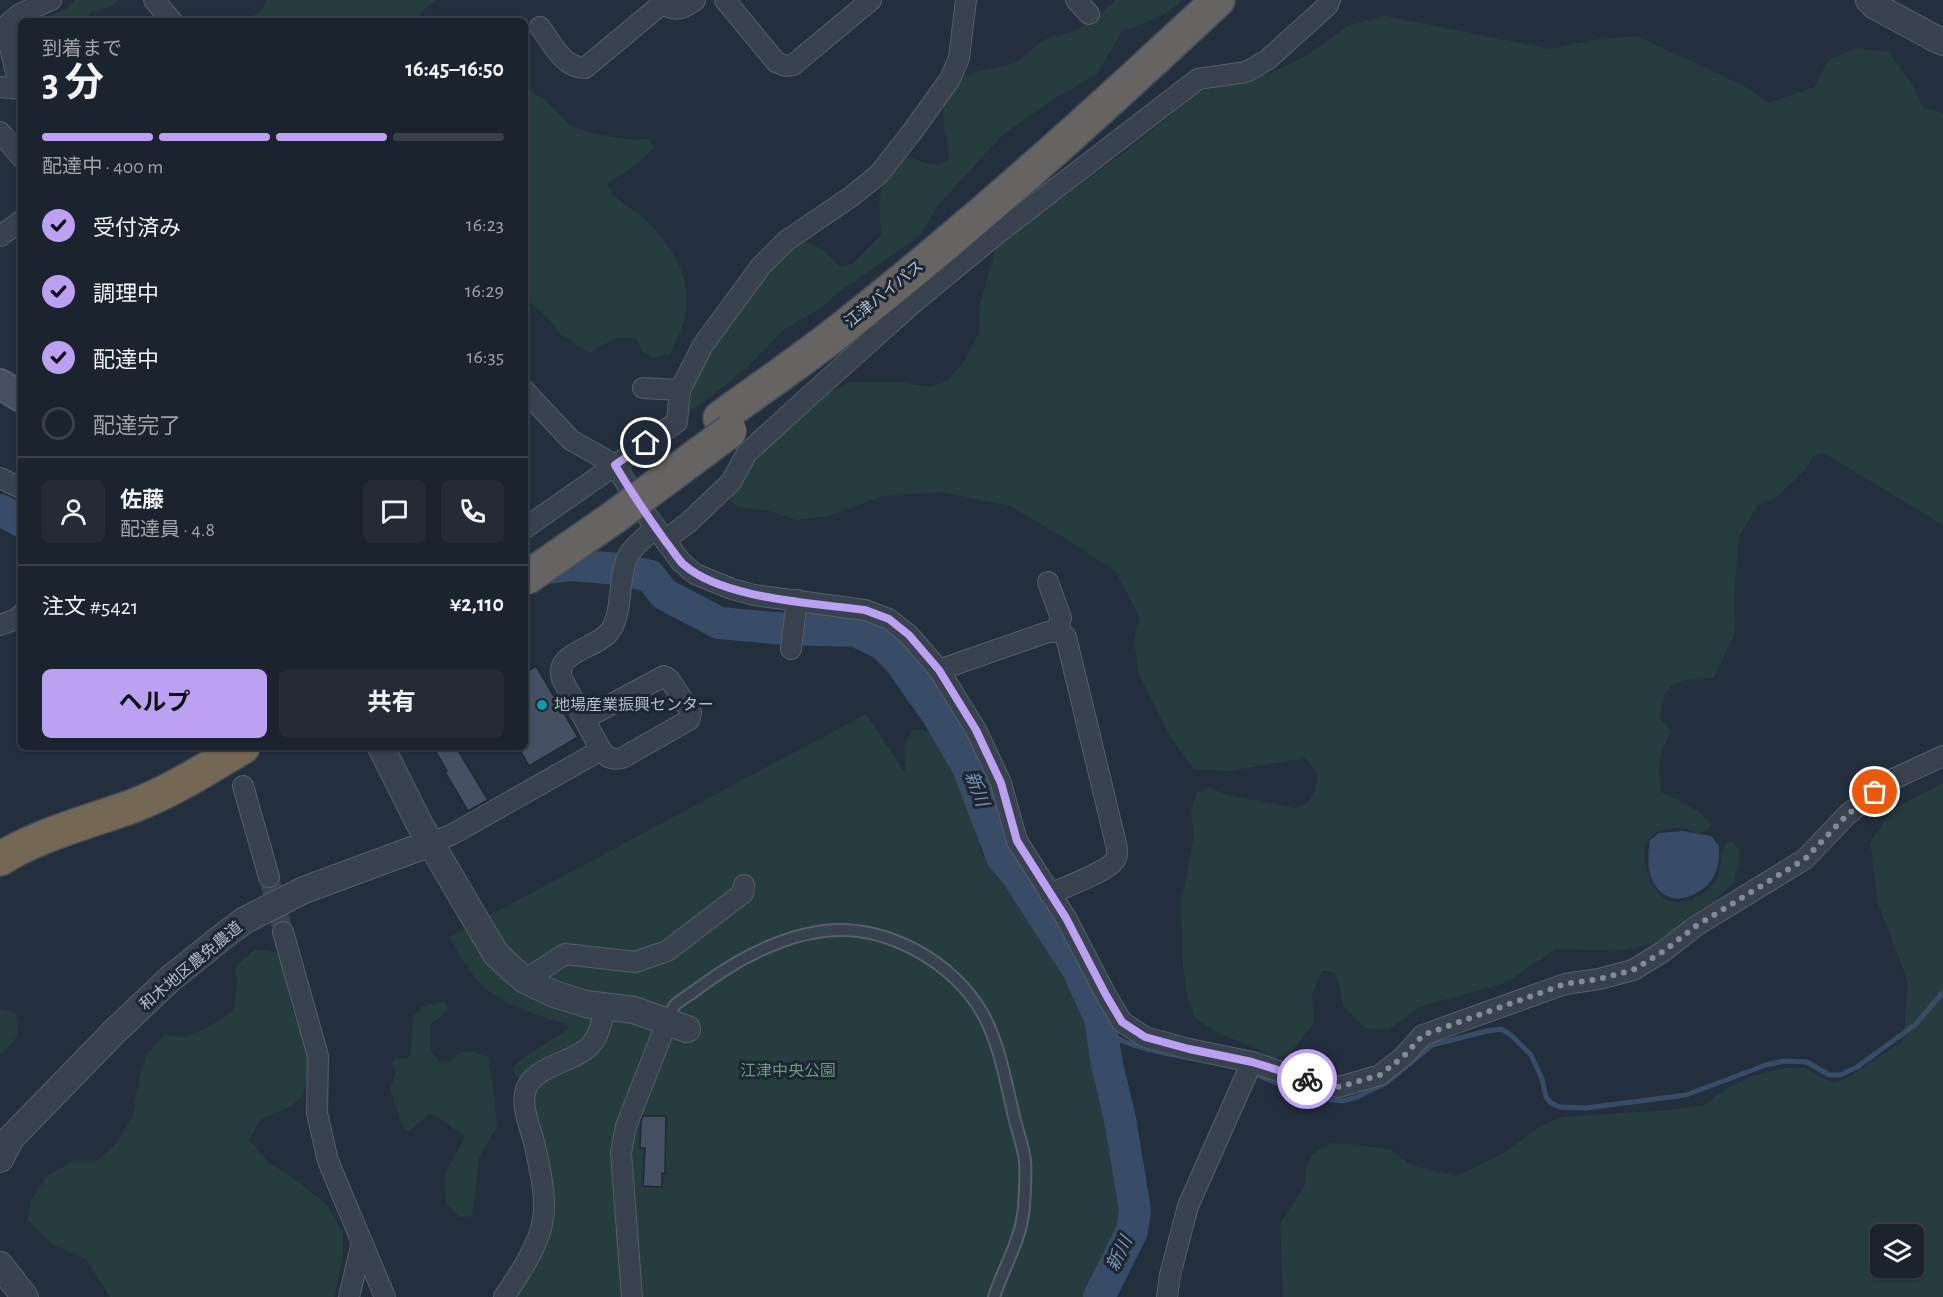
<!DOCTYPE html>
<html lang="ja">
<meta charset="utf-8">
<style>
body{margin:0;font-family:"Alegreya Sans","Noto Sans JP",sans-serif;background:#242b36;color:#f1f3f6;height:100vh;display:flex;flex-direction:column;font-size:22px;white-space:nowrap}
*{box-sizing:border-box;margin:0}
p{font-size:20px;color:#a0a4aa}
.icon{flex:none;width:33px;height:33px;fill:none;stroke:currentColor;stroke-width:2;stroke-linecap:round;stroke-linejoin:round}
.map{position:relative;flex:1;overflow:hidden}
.sheet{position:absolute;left:18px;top:18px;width:510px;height:732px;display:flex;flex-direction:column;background:#1b232e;border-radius:9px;box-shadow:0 2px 4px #0004,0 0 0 2px #39404a}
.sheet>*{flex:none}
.fabs{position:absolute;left:1870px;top:1224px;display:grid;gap:12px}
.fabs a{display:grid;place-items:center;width:54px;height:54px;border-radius:9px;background:#1b232e;box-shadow:0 2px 4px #0004,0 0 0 2px #39404a;font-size:30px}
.pin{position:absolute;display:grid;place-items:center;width:51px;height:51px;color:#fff;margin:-26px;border:3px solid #fff;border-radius:50%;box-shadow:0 2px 6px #0007}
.courier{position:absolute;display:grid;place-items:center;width:60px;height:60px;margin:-30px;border:4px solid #bca0f2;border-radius:50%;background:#fff;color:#222;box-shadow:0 2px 8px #0007}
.summary em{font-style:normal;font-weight:700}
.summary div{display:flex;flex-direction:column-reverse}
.summary{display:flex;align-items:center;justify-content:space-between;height:102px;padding:0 24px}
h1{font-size:39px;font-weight:700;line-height:45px}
.bar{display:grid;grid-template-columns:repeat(4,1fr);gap:9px 6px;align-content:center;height:72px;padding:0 24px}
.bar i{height:8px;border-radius:4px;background:#39404a}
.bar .active{background:#bca0f2}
.bar p{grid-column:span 4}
.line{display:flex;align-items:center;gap:15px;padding:0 24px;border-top:2px solid #39404a}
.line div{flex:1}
.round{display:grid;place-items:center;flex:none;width:63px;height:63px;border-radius:9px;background:#242b36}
ol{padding:0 24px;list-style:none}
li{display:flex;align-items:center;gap:18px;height:66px}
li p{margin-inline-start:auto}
li .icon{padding:6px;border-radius:50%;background:#bca0f2;color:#111;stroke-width:4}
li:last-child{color:#a0a4aa}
li i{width:33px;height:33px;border:3px solid #39404a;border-radius:50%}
.cta{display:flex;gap:12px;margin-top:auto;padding:12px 24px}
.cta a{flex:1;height:69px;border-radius:9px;background:#bca0f2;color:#111;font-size:24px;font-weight:700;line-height:69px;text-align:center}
.cta a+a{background:#242b36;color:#f1f3f6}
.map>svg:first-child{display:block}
.green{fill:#263c3f;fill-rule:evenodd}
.water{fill:#394c67}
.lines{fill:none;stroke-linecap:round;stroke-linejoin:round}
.stream{stroke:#394c67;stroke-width:5}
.river{stroke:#394c67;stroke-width:32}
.building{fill:#455162;stroke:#1f2835;stroke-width:1.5}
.minor-tunnel{stroke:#3a4453;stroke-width:20;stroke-dasharray:20 10;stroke-linecap:butt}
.service-casing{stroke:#565f6c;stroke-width:14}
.minor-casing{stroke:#565f6c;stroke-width:22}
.tertiary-casing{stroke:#565f6c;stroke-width:28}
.secondary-casing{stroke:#565f6c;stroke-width:32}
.trunk-casing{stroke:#434c59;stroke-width:36}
.motorway-casing{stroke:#434c59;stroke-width:36}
.service{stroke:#38414e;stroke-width:10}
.minor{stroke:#38414e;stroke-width:20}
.tertiary{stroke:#38414e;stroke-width:26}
.secondary{stroke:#465061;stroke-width:28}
.trunk{stroke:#656462;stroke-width:33}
.motorway{stroke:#746855;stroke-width:33}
.trunk-bridge-casing{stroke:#434c59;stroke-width:36;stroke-linecap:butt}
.trunk-bridge{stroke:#656462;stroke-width:33}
.done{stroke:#828b98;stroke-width:6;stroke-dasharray:0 10.8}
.route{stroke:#bca0f2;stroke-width:8}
.culture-dot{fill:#0f9aa8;stroke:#1d2633;stroke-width:2}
.labels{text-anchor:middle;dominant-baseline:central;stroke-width:6;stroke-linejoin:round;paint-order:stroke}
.street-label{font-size:16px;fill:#b4bcc9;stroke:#1d2633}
.poi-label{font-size:16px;fill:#b4bcc9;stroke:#1d2633;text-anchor:start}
.park-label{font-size:16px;fill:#6b9a76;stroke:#1d2633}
.water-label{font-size:18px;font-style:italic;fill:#7c92b1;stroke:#1d2633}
</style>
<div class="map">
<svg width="1943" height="1297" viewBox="0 0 1943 1297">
<rect width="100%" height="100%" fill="#242f3e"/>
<g class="green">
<path d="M76 0H120L106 8 91 12 84 21H38L64 10Z"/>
<path d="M267 0H437L423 10 418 21H242L260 12Z"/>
<path d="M1116 0H1182C1169 15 1141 25 1122 31L1097 74 1052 100 1003 135 938 205 920 236 837 293 825 305 782 331 748 367 700 405 690 411 687 410 693 375 712 352 738 307 768 264 802 241 822 249 840 267 852 264 881 235C879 198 875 183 904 156 920 160 935 170 949 159 949 138 937 116 947 96 960 68 986 72 1010 64 1024 60 1032 47 1044 40 1052 36 1063 35 1071 32 1088 26 1103 12 1116 0Z"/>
<path d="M1385 16 1550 49 1599 39 1637 36 1744 86 1769 103 1814 87 1829 60 1857 48 1889 52 1913 86 1923 108 1943 113V525L1824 453 1813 456 1804 471 1778 496 1758 505 1739 536 1734 598 1735 632 1714 678C1679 680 1662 678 1660 719L1671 731 1663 748 1659 763 1661 792C1678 800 1701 809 1711 825 1701 841 1694 830 1683 828 1677 827 1660 830 1655 833 1635 845 1647 882 1660 895 1678 912 1709 895 1718 876 1723 865 1718 851 1728 841L1734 843 1740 852 1738 868 1733 883 1713 902 1685 919 1680 929 1657 943 1619 951 1556 949 1505 983 1419 1007 1389 1030 1365 1028 1343 1005 1340 988 1334 972 1322 971 1312 994 1314 1023 1289 1055 1269 1059 1257 1048 1217 1033 1194 1017 1186 991 1183 965 1181 901 1194 839 1191 811 1197 793 1210 788 1227 795 1295 808 1309 802 1315 791 1317 773 1305 758 1228 771 1194 769 1170 736 1139 675 1134 643 1139 616 1116 572 1063 537 1010 506 940 492 883 496 828 516 797 520 770 511 738 507 730 501 735 488 757 455 823 396 851 382H898L931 387 948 380 965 360 979 333 980 305 996 247 1135 144 1199 92 1271 73 1309 54 1349 25Z"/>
<path d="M525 87 546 101 571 126 594 134 634 140 648 139 654 147 637 164 607 184C614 200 630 207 643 218 670 244 690 272 686 311 685 325 675 341 670 354L653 358 643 352 636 338H615L590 353 560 334 549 319 525 298Z"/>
<path d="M866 714 906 774 904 746 913 729 936 731 954 753 966 783 977 819 980 852 1062 961 1088 1007 1127 1200 1125 1230 1088 1297H494L531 1239 536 1215V1189L519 1083 512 1068 519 1061 568 1029 567 1024C539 1016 501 1005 480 983 467 970 458 951 449 937Z"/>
<path d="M1943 783V1297H1283L1280 1224 1305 1185 1306 1167 1313 1154 1330 1143 1358 1145 1392 1150 1410 1165 1457 1176 1507 1151 1542 1125 1563 1117 1669 1110 1705 1105 1721 1092 1751 1076 1784 1068H1805L1833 1083 1846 1079 1903 1041 1908 982 1878 903 1870 843 1893 809ZM1881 1234H1914V1268H1881Z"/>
<path d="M255 949 280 953 291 1006 305 1046 309 1068 303 1096 288 1108 261 1119 249 1140 271 1164 297 1181 326 1204 343 1232V1257L334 1297H110L86 1259 51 1243 28 1220 30 1201 48 1175 74 1161H97L117 1143 133 1115 139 1080 146 1055 165 1035 188 1037 207 1028 233 1011 237 988 235 968Z"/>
<path d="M441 1002 447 1005 448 1011 430 1025V1050L441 1063H447C463 1049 468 1049 488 1057L494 1093 497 1126 479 1158 472 1216 460 1217 446 1203 445 1173 465 1137 434 1114H429L409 1131 403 1127 390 1089 396 1074 392 1063 394 1059 408 1058 411 1054 413 1017 421 1007Z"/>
<path d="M0 1009 15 1012C22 1035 17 1039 0 1055Z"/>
</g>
<path class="water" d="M1682 831 1711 836 1719 846C1719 852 1719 859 1718 865 1716 874 1711 883 1704 888 1686 902 1665 904 1653 882 1647 869 1648 853 1650 840L1659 833Z"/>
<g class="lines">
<g class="stream">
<path d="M1100 1018C1103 1023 1106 1031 1111 1034 1126 1046 1166 1054 1185 1057"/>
<path d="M1252 1073 1314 1098 1342 1101 1357 1097 1386 1083 1432 1045 1487 1031 1501 1029 1511 1035 1531 1055 1542 1079 1546 1097 1551 1103 1560 1107 1586 1108 1686 1095 1766 1065 1784 1061 1807 1062 1829 1075H1840L1857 1067 1916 1024 1943 992"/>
</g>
<g class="river">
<path d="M0 510 21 521"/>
<path d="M533 570 572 565 618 569 650 576 664 594 719 623 785 629 856 631 883 644 899 660 937 714 968 767 1002 857 1017 875 1077 968 1100 1018 1107 1065 1120 1119 1135 1210 1132 1231 1099 1297"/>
</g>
</g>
<g class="building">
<path d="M536 666 578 737 529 766 518 747H525V673Z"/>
<path d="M433 747H456L488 800 468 811 445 772 447 771Z"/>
<path d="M643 1116H666L665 1174 662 1173V1187L643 1186 645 1148H640L641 1122Z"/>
</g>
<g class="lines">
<path class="minor-tunnel" d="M269 877 283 932"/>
<g class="service-casing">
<path id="service" d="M667 1022C670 1017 671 1009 675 1005 680 1000 688 996 693 992 712 978 730 965 751 955 774 943 798 934 824 931 885 923 955 962 984 1016 1000 1047 1005 1079 1013 1112 1016 1128 1023 1144 1025 1161 1026 1175 1025 1192 1024 1206 1022 1239 1004 1266 994 1297"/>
</g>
<g class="minor-casing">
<g id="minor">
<path d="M154 0 172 21"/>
<path d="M660 0C672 13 683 10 695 0"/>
<path d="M725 0 776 62 786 66 793 65 871 0"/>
<path d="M1076 0 1089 14"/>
<path d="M540 27C552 43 563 68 585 68L663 3"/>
<path d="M0 87 20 89 8 39V24L20 14 51 0"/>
<path d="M0 132 21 157"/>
<path d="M0 236 21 221"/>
<path d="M643 388 680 390"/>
<path d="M525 391 571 440 615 465 640 506 656 528 681 562 695 574 732 589 754 595 865 610 889 619 909 635 939 670 976 730 1001 783 1017 841 1066 918 1106 995 1122 1022 1145 1037 1189 1049 1252 1062 1296 1077 1339 1087 1380 1075 1404 1056 1423 1035 1565 984 1599 979 1633 970 1664 951 1696 926 1805 859 1847 815 1889 781 1943 756"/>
<path d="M0 478 21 488"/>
<path d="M525 528 677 422 680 390 703 345 761 266 786 241 852 196 879 174 912 132 950 79 959 58 966 0"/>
<path d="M665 540 688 523 731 482 747 453 805 400 913 303 998 233 1198 79 1246 72 1267 60 1328 5 1330 0"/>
<path d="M1048 582 1061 618 1057 631"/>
<path d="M0 625 17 619 21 615"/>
<path d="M791 649 797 600"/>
<path d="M939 670 1048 632H1061L1066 637 1116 844C1117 849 1118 854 1116 858 1111 871 1064 887 1050 894"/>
<path d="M584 719 664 676 669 679 691 712 689 720 622 758C612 760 607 758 601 750L562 679C553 652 597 649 610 631 624 611 617 576 629 554 636 544 646 536 656 528"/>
<path d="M243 786 269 877"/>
<path d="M431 843 451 835 601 750"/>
<path d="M283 932 318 1056 317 1113 328 1161 385 1297"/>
<path d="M525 980 565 954 635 962 667 951 743 893 744 885"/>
<path d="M349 1297 362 1242"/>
<path d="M504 1297C518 1276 540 1244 543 1219 547 1197 539 1165 534 1142 530 1127 522 1109 525 1093 531 1064 579 1063 593 1042 600 1032 603 1020 604 1007"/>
<path d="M632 1297 621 1153 626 1126 667 1022"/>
<path d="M1167 1297 1170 1275 1188 1206 1252 1062"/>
</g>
</g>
<g class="tertiary-casing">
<g id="tertiary">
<path d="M1869 0 1875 6 1938 40 1943 42"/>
<path d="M381 747 419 823 481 929 496 954 513 970 525 980 554 994 586 1004 634 1010 687 1029"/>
<path d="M0 1159 11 1138 115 1031 171 978 226 934 245 920 304 890 431 843"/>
<path d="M0 1265 25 1297"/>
</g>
</g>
<g class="secondary-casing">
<path id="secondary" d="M0 384 21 397"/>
</g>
<g class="trunk-casing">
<path id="trunk" d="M720 418C758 390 797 364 834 335 968 230 1094 116 1218 0"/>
</g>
<g class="motorway-casing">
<path id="motorway" d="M0 859C40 834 89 822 133 806 172 791 208 768 243 747"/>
</g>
<use href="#service" class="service"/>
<use href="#minor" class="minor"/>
<use href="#tertiary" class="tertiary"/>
<use href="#secondary" class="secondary"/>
<use href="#trunk" class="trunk"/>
<use href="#motorway" class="motorway"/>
<g class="trunk-bridge-casing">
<path id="trunk-bridge" d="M525 579 613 518 730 431"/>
</g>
<use href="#trunk-bridge" class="trunk-bridge"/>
</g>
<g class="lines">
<path class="done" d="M1307 1079 1339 1087 1380 1075 1404 1056 1423 1035 1565 984 1599 979 1633 970 1664 951 1696 926 1805 859 1847 815 1875 792"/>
<path class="route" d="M646 443 615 465C631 492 648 517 666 542 672 549 677 558 683 564 722 599 813 603 865 610L889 619 909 635 939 670 976 730 1001 783 1017 841 1066 918 1106 995 1122 1022 1145 1037 1189 1049 1252 1062 1307 1079"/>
</g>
<circle class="culture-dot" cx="542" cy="705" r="6"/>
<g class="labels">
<g class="street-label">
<text transform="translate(884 294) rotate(-39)">江津バイパス</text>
<text transform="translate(191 966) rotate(-40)">和木地区農免農道</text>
</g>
<g class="poi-label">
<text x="554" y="705">地場産業振興センター</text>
</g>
<g class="park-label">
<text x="788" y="1071">江津中央公園</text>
</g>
<g class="water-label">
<text transform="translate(976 789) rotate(69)">新川</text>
<text transform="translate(1120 1254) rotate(-64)">新川</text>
</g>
</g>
</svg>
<div class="fabs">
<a><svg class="icon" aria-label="layers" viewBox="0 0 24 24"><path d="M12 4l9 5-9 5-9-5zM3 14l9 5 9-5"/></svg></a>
</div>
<div class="pin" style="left:1875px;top:792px;background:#ea580c"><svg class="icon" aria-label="bag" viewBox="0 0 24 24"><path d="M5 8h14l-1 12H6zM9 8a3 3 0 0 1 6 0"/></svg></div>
<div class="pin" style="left:646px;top:443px;background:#1f2937"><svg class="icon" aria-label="home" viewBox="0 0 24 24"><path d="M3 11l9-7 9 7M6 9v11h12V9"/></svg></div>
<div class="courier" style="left:1307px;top:1079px"><svg class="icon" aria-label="bike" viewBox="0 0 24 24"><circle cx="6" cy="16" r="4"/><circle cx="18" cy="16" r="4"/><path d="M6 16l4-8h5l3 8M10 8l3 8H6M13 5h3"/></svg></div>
<section class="sheet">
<div class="summary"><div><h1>3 分</h1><p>到着まで</p></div><em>16:45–16:50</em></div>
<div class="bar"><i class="active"></i><i class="active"></i><i class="active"></i><i></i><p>配達中 · 400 m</p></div>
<ol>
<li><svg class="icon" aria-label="check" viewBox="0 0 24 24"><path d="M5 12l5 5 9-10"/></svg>受付済み<p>16:23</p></li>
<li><svg class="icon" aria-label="check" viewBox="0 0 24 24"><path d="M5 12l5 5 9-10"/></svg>調理中<p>16:29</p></li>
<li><svg class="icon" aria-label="check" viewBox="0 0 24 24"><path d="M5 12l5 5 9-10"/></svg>配達中<p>16:35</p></li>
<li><i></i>配達完了</li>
</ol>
<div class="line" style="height:108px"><a class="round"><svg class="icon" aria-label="person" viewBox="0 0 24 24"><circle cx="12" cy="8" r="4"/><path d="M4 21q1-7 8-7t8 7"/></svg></a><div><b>佐藤</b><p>配達員 · 4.8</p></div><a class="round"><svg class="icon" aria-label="chat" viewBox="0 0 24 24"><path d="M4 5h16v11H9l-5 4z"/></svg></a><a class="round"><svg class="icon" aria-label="phone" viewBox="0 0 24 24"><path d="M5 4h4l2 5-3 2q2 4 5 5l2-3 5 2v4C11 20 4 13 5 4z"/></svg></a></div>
<div class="line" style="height:78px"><div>注文 #5421</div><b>¥2,110</b></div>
<div class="cta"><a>ヘルプ</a><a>共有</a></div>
</section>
</div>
